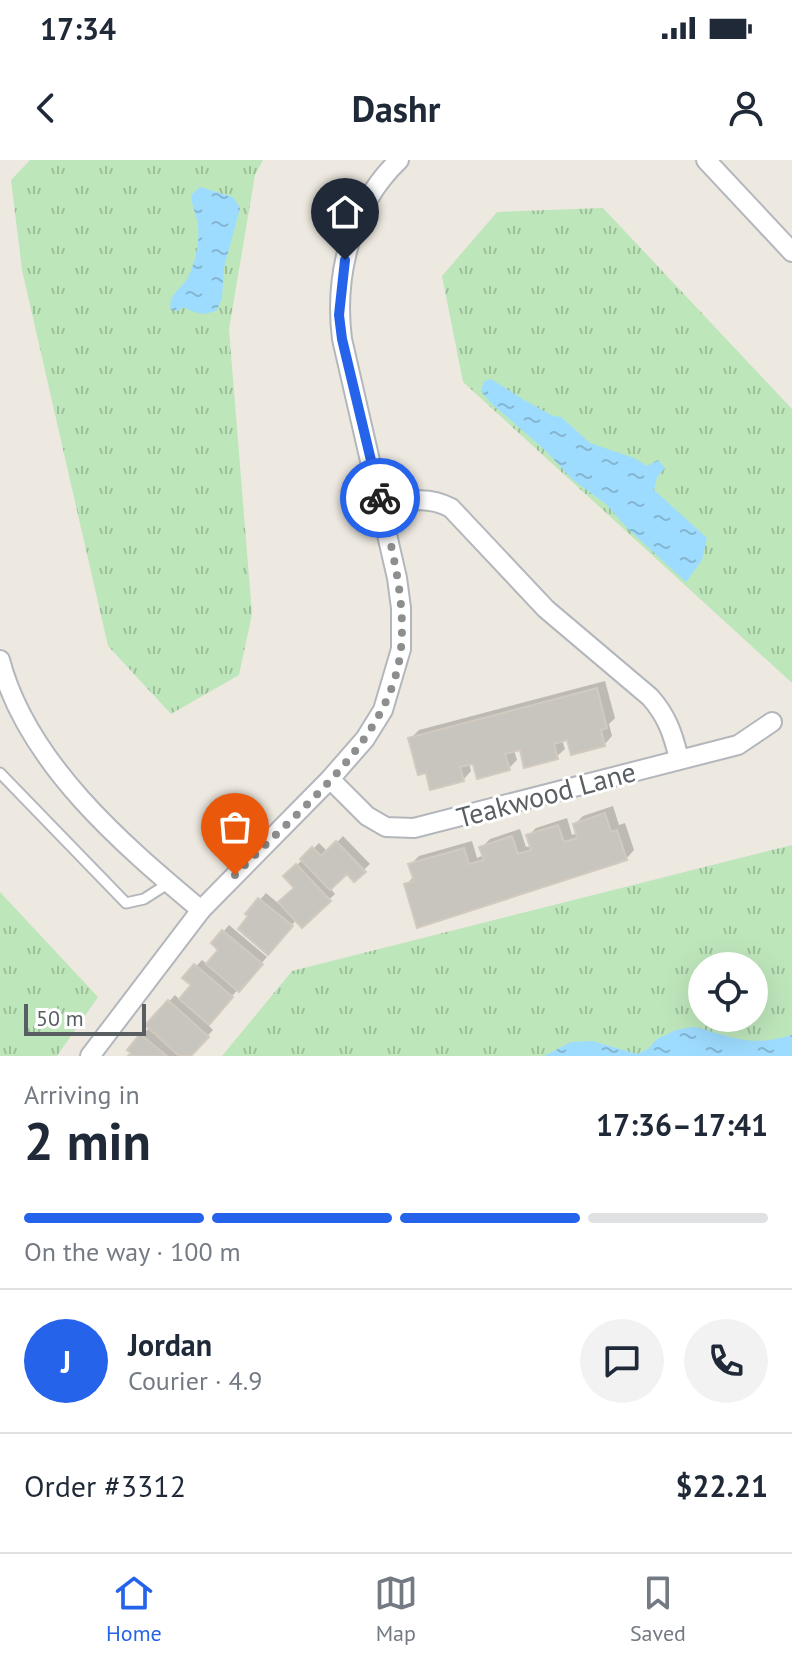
<!DOCTYPE html>
<meta charset="utf-8">
<style>
body{margin:0;font-family:"PT Sans",sans-serif;background:#f2f2f3;color:#1f2937;height:100vh;display:flex;flex-direction:column;font-size:30px;white-space:nowrap}
*{box-sizing:border-box;margin:0}
p{font-size:26px;color:#747a83}
.icon{flex:none;width:44px;height:44px;fill:none;stroke:currentColor;stroke-width:2;stroke-linecap:round;stroke-linejoin:round}
.map{position:relative;height:896px;overflow:hidden}
.details{display:flex;flex-direction:column;background:#fff;flex:1}
.details>*{flex:none}
.tools{position:absolute;left:688px;top:792px;display:grid;gap:16px}
.tools a{display:grid;place-items:center;width:80px;height:80px;border-radius:50%;background:#fff;box-shadow:0 8px 32px #0002;font-size:40px}
.scale{position:absolute;left:24px;bottom:20px;width:122px;box-sizing:border-box;padding-left:8px;border:4px solid #595e62;border-top:0;font-size:22px;line-height:28px;white-space:nowrap;color:#595e62;-webkit-text-stroke:6px #fff;paint-order:stroke}
.pin{position:absolute;display:grid;place-items:center;width:68px;height:68px;color:#fff;margin:-82px -34px;border-radius:50% 50% 50% 0;rotate:-45deg;box-shadow:0 0 8px #0007}
.pin .icon{rotate:45deg}
.courier{position:absolute;display:grid;place-items:center;width:80px;height:80px;margin:-40px;border:6px solid #2563eb;border-radius:50%;background:#fff;color:#222;box-shadow:0 2px 10px #0007}
.summary em{font-style:normal;font-weight:700}
.summary div{display:flex;flex-direction:column-reverse}
.summary{display:flex;align-items:center;justify-content:space-between;height:136px;padding:0 24px}
h1{font-size:52px;font-weight:700;line-height:60px}
.bar{display:grid;grid-template-columns:repeat(4,1fr);gap:12px 8px;align-content:center;height:96px;padding:0 24px}
.bar i{height:10px;border-radius:6px;background:#e0e1e3}
.bar .on{background:#2563eb}
.bar p{grid-column:span 4}
.line{display:flex;align-items:center;gap:20px;padding:0 24px;border-top:2px solid #e0e1e3}
.line div{flex:1}
.round{display:grid;place-items:center;flex:none;width:84px;height:84px;border-radius:42px;background:#f2f2f3}
.status{display:flex;justify-content:space-between;align-items:center;height:56px;padding:0 40px;background:#fff;direction:ltr}
.status svg{height:22px;fill:currentColor}
header{display:flex;justify-content:space-between;align-items:center;height:104px;padding:0 24px;background:#fff;font-size:36px;font-weight:700}
.dock{display:flex;justify-content:space-around;align-items:center;height:112px;border-top:2px solid #e0e1e3;background:#fff;font-size:22px;color:#747a83}
.dock a{display:grid;justify-items:center;gap:4px}
.dock .on{color:#2563eb}
.map>svg:first-child{display:block}
.grass{fill:url(#grass-tufts);fill-rule:evenodd}
.water{fill:url(#water-ripples)}
.shadow{fill:#0003}
.building{fill:#c8c4be;stroke:#d2cabf;stroke-width:2}
.lines{fill:none;stroke-linecap:round;stroke-linejoin:round}
.lane-casing{stroke:#b3b7bc;stroke-width:13}
.street-casing{stroke:#b3b7bc;stroke-width:22}
.lane{stroke:#fff;stroke-width:9}
.street{stroke:#fff;stroke-width:18}
.done{stroke:#8d8f8e;stroke-width:8;stroke-dasharray:0 14.4}
.route{stroke:#2563eb;stroke-width:10}
.labels{text-anchor:middle;dominant-baseline:central;stroke-width:6;stroke-linejoin:round;paint-order:stroke}
.street-label{font-size:28px;fill:#595e62;stroke:#fff}
</style>
<div class="status"><b>17:34</b><svg viewBox="0 0 49 12"><path d="M0 12V9h3v3zM5 12V6h3v6zM10 12V3h3v9zM15 12V0h3v12zM26 1h20v11H26zM47 4h2v5h-2z"/></svg></div>
<header><svg class="icon" aria-label="back" viewBox="0 0 24 24"><path d="M15 5l-7 7 7 7"/></svg>Dashr<svg class="icon" aria-label="person" viewBox="0 0 24 24"><circle cx="12" cy="8" r="4"/><path d="M4 21q1-7 8-7t8 7"/></svg></header>
<div class="map">
<svg width="792" height="896" viewBox="0 0 792 896">
<defs>
<pattern id="grass-tufts" width="24" height="20" patternUnits="userSpaceOnUse" patternTransform="scale(2)"><rect width="24" height="20" fill="#bee6bb"/><path d="M3 7l-1-3M5 7V3M7 7l1-3M15 17l-1-3M17 17v-4M19 17l1-3" fill="none" stroke="#9dbe9b"/></pattern>
<pattern id="water-ripples" width="26" height="14" patternUnits="userSpaceOnUse" patternTransform="scale(2)"><rect width="26" height="14" fill="#9edcff"/><path d="M2 4q2-2 4 0t4 0M15 11q2-2 4 0t4 0" fill="none" stroke="#84b6d2"/></pattern>
</defs>
<rect width="100%" height="100%" fill="#ede9e0"/>
<g class="grass">
<path d="M30 0H263L255 15 229 169 252 454 239 515 171 554 108 486 22 110 11 20Z"/>
<path d="M603 48 792 249V523L463 222 442 116 497 52Z"/>
<path d="M792 685V896H222L292 811ZM702 806H754V858H702Z"/>
<path d="M0 732 98 837 57 896H0Z"/>
</g>
<g class="water">
<path d="M200 27 233 37 240 48 224 108 222 138 217 150C203 157 196 153 183 147L178 151 171 150C167 135 182 129 188 117 195 104 200 81 198 66 197 56 192 47 191 35Z"/>
<path d="M491 219 524 240 553 256 561 257 590 283 634 298 647 306 658 300 665 308 657 317 654 330 707 378 702 400 686 422 628 369 606 344 573 320 546 291 491 243 481 231 484 221Z"/>
<path d="M693 867C709 869 723 877 739 879 758 883 774 880 792 875V896H544L571 882 592 881 637 894 648 889 657 879 676 870Z"/>
</g>
<g class="shadow">
<path d="M605 521 615 558 609 564 612 576 604 585 569 578 562 580 565 589 556 597 521 588 514 590 517 600 509 608 469 603 471 611 463 620 427 610 410 579 419 570Z"/>
<path d="M613 646 619 665 625 663 634 690 626 699 406 725 414 716 411 704 419 696 472 681 477 698 484 695 482 687 490 679 520 669 526 687 531 686 528 676 536 668 567 658 572 675 578 673 575 664 583 656Z"/>
<path d="M343 676 370 704 354 719 347 711 330 728 335 734 302 765 297 759 274 786 248 753 266 733 279 744 296 728 286 716 319 683 328 692Z"/>
<path d="M229 765 267 797 207 864 213 870 189 896H130L133 892 129 889 150 867 148 865 175 835 181 841 194 825 185 818 202 800 208 805 221 789 214 783Z"/>
</g>
<g class="building">
<path d="M597 528 607 568 601 570 605 586 571 595 567 580 554 584 558 599 524 608 520 590 505 594 510 610 477 619 473 604 460 607 464 621 430 630 426 613 418 615 408 578Z"/>
<path d="M605 653 611 672 617 670 627 700 417 768 404 724 414 721 408 704 464 688 469 704 484 700 479 687 512 676 518 694 531 690 526 675 558 665 564 682 577 678 573 664Z"/>
<path d="M336 681 366 712 354 722 347 714 330 730 300 699 312 687 321 696Z"/>
<path d="M296 704 331 741 302 768 278 742 294 728 283 716Z"/>
<path d="M258 738 293 766 268 795 238 769 248 756 245 754Z"/>
<path d="M222 770 263 804 239 832 206 804 218 790 211 783Z"/>
<path d="M194 804 233 837 209 865 179 839 191 825 182 818Z"/>
<path d="M168 840 209 877 191 896H179L145 865Z"/>
<path d="M140 874 167 896H128L131 893 127 890Z"/>
</g>
<g class="lines">
<g class="lane-casing">
<path id="lane" d="M0 613 126 743 144 739 169 723"/>
</g>
<g class="street-casing">
<g id="street">
<path d="M706 0 792 92"/>
<path d="M382 347C407 341 427 335 451 348L546 449 650 537C667 556 673 574 679 599"/>
<path d="M0 500C27 603 122 684 201 750"/>
<path d="M330 619 367 656 386 667 414 668 738 585 772 562"/>
<path d="M90 896 201 750 330 619 365 579 383 550 401 489V448L397 418 342 179C334 115 351 46 399 0"/>
</g>
</g>
<use href="#lane" class="lane"/>
<use href="#street" class="street"/>
</g>
<g class="lines">
<path class="done" d="M235 715C295 652 392 581 401 488 406 439 391 386 380 338"/>
<path class="route" d="M345 100 339 155 342 179 380 338"/>
</g>
<g class="labels">
<g class="street-label">
<text transform="translate(546 634) rotate(-15)">Teakwood Lane</text>
</g>
</g>
</svg>
<div class="tools">
<a><svg class="icon" aria-label="locate" viewBox="0 0 24 24"><circle cx="12" cy="12" r="6"/><path d="M12 2v4M12 18v4M2 12h4M18 12h4"/></svg></a>
</div>
<div class="scale">50 m</div>
<div class="pin" style="left:235px;top:715px;background:#ea580c"><svg class="icon" aria-label="bag" viewBox="0 0 24 24"><path d="M5 8h14l-1 12H6zM9 8a3 3 0 0 1 6 0"/></svg></div>
<div class="pin" style="left:345px;top:100px;background:#1f2937"><svg class="icon" aria-label="home" viewBox="0 0 24 24"><path d="M3 11l9-7 9 7M6 9v11h12V9"/></svg></div>
<div class="courier" style="left:380px;top:338px"><svg class="icon" aria-label="bike" viewBox="0 0 24 24"><circle cx="6" cy="16" r="4"/><circle cx="18" cy="16" r="4"/><path d="M6 16l4-8h5l3 8M10 8l3 8H6M13 5h3"/></svg></div>
</div>
<section class="details">
<div class="summary"><div><h1>2 min</h1><p>Arriving in</p></div><em>17:36–17:41</em></div>
<div class="bar"><i class="on"></i><i class="on"></i><i class="on"></i><i></i><p>On the way · 100 m</p></div>
<div class="line" style="height:144px"><b class="round" style="background:#2563eb;color:#fff">J</b><div><b>Jordan</b><p>Courier · 4.9</p></div><a class="round"><svg class="icon" aria-label="chat" viewBox="0 0 24 24"><path d="M4 5h16v11H9l-5 4z"/></svg></a><a class="round"><svg class="icon" aria-label="phone" viewBox="0 0 24 24"><path d="M5 4h4l2 5-3 2q2 4 5 5l2-3 5 2v4C11 20 4 13 5 4z"/></svg></a></div>
<div class="line" style="height:104px"><div>Order #3312</div><b>$22.21</b></div>
</section>
<nav class="dock">
<a class="on"><svg class="icon" aria-label="home" viewBox="0 0 24 24"><path d="M3 11l9-7 9 7M6 9v11h12V9"/></svg>Home</a>
<a><svg class="icon" aria-label="map" viewBox="0 0 24 24"><path d="M3 6l6-2 6 2 6-2v14l-6 2-6-2-6 2zM9 4v14M15 6v14"/></svg>Map</a>
<a><svg class="icon" aria-label="saved" viewBox="0 0 24 24"><path d="M7 4h10v16l-5-4-5 4z"/></svg>Saved</a>
</nav>
